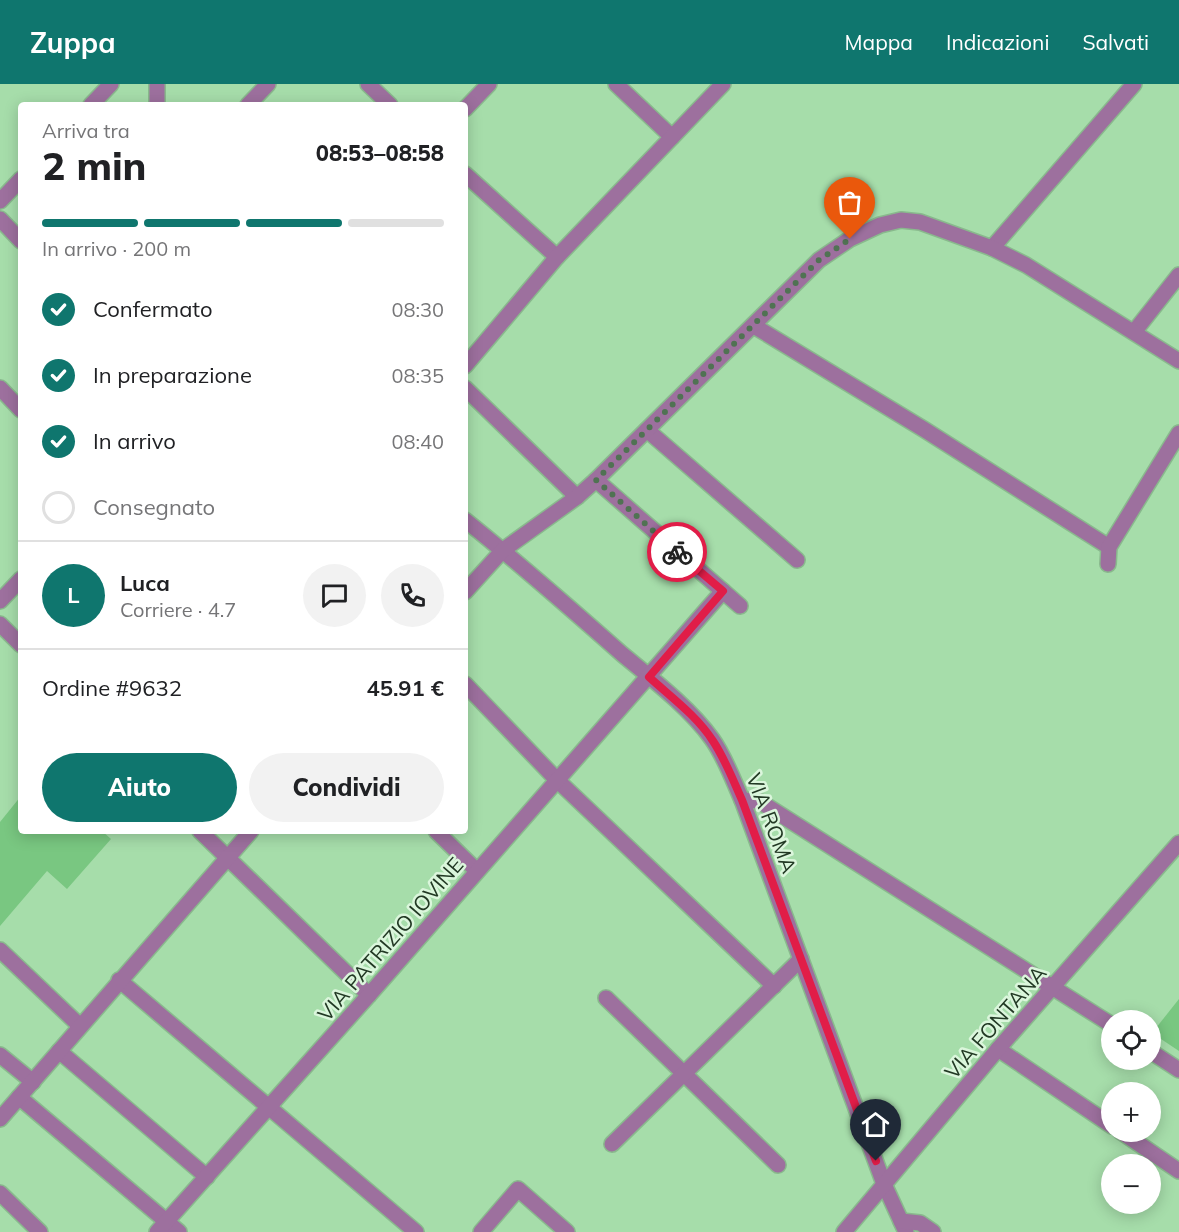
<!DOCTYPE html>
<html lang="it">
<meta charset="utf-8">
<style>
body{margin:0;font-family:Mulish,sans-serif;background:#f2f2f2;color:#202124;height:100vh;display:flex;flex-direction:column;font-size:22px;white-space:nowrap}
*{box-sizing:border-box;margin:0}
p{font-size:20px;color:#757577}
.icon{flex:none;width:33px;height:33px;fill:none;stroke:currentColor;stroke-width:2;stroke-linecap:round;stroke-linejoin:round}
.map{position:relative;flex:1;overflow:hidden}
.panel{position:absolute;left:18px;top:18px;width:450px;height:732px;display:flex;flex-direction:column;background:#fff;border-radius:6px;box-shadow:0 3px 15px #0003}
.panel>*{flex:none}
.fabs{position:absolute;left:1101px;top:926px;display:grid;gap:12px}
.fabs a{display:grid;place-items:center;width:60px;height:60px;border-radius:50%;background:#fff;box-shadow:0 3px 15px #0003;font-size:30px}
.pin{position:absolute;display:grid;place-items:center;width:51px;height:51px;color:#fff;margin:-62px -26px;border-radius:50% 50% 50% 0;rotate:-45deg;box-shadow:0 0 6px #0007}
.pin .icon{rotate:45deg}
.courier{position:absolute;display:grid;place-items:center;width:60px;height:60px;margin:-30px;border:4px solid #e11d48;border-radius:50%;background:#fff;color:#222;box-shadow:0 2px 8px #0007}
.summary em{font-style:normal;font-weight:800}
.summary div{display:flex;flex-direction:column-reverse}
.summary{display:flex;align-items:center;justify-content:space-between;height:102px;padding:0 24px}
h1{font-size:39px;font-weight:800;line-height:45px}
.bar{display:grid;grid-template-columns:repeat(4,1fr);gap:9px 6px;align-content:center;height:72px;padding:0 24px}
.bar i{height:8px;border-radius:4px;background:#e0e0e0}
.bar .selected{background:#0f766e}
.bar p{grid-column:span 4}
.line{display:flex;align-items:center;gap:15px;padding:0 24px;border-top:2px solid #e0e0e0}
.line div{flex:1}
.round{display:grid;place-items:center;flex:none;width:63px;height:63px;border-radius:32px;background:#f2f2f2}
ol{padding:0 24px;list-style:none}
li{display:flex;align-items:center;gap:18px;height:66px}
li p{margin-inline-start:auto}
li .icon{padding:6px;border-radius:50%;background:#0f766e;color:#fff;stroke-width:4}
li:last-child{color:#757577}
li i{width:33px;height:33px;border:3px solid #e0e0e0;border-radius:50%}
.action{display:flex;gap:12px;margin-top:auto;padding:12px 24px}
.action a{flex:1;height:69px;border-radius:36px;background:#0f766e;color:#fff;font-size:24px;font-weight:800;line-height:69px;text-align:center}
.action a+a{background:#f2f2f2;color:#202124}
header{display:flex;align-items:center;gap:36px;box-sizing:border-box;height:84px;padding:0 30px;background:#0f766e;color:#fff}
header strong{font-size:28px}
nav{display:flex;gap:33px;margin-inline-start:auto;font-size:21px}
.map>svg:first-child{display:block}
.green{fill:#79c781}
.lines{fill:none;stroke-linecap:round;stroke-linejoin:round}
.minor-casing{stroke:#89b98d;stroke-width:18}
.minor{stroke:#9d709e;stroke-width:15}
.done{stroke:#507253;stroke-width:6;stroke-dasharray:0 10.8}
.route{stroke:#e11d48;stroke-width:8}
.labels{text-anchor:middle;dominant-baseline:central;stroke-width:5;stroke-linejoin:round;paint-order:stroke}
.street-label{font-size:21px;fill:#223924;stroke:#dbf6dc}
</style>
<header>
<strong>Zuppa</strong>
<nav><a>Mappa</a><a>Indicazioni</a><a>Salvati</a></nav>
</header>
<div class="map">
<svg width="1179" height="1148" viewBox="0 0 1179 1148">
<rect width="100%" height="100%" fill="#a6ddaa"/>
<g class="green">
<path d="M21 712V747H102L111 755 67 805 47 787 0 842V738Z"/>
<path d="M1179 915V967L1152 949Z"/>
</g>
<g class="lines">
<g class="minor-casing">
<g id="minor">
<path d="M157 0V21"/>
<path d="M368 0 390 21"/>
<path d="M616 0 672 53"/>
<path d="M91 21 111 0"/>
<path d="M248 21 268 0"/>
<path d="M465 25 489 0"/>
<path d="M465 90 557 173"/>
<path d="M0 117 21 95"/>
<path d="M0 135 21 157"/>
<path d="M992 164 1134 0"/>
<path d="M754 242 925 346 1109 463"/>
<path d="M1134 248 1179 191"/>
<path d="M465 282 557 173 723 0"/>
<path d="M0 304 21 326"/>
<path d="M465 304 577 413"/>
<path d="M647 346 797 476"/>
<path d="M596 396 740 522"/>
<path d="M465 436C519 479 570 524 622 570 651 594 690 624 712 655 725 673 733 696 742 716L884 1100 906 1148"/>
<path d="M1108 480 1109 463 1179 349"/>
<path d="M465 508 503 466 577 413 596 396 819 176 850 155 880 141 901 136 920 138 992 164 1026 181 1179 277"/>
<path d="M0 517 21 495"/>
<path d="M0 540 21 561"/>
<path d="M465 600 557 696 774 902"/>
<path d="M742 716 759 717 1112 941"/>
<path d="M200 747 369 911"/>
<path d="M436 747 477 787"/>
<path d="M0 866 80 942"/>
<path d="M119 896 416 1148"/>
<path d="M606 914 778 1081"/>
<path d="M998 965 1112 1042"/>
<path d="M59 967 207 1093"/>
<path d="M1150 967 1179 986"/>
<path d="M0 971 33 998"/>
<path d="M19 1013 179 1148"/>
<path d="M0 1035 251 747"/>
<path d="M1120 1047 1179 1087"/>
<path d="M612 1060 801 875"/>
<path d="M0 1109 40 1148"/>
<path d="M901 1137 920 1139 933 1148"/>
<path d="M157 1148 369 911 723 507"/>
<path d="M481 1148 518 1105 567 1148"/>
<path d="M844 1148 998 965 1179 759"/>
</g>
</g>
<use href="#minor" class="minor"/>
</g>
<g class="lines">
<path class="done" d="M677 468 596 396 819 176 850 155"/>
<path class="route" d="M677 468 723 507 649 593C671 613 697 632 713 657 725 675 733 696 742 716L876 1077"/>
</g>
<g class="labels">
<g class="street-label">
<text transform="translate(772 739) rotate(69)">VIA ROMA</text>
<text transform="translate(390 855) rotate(-49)">VIA PATRIZIO IOVINE</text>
<text transform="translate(995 938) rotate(-49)">VIA FONTANA</text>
</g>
</g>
</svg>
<div class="fabs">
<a><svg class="icon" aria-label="locate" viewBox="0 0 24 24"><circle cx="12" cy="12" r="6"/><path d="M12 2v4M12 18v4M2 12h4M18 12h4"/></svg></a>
<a>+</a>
<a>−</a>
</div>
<div class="pin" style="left:850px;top:155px;background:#ea580c"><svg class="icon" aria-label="bag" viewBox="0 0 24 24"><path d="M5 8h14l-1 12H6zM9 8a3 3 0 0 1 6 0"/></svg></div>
<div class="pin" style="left:876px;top:1077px;background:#1f2937"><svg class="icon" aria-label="home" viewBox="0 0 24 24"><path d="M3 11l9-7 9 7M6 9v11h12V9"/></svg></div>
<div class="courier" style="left:677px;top:468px"><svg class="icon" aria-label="bike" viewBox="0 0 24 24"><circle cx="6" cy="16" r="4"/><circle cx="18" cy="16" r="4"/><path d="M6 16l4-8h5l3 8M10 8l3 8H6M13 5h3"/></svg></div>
<section class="panel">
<div class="summary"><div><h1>2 min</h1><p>Arriva tra</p></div><em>08:53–08:58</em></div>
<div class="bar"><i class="selected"></i><i class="selected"></i><i class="selected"></i><i></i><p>In arrivo · 200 m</p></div>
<ol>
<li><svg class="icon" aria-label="check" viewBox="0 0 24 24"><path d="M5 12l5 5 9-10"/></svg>Confermato<p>08:30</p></li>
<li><svg class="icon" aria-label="check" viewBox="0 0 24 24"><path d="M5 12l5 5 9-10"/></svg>In preparazione<p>08:35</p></li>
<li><svg class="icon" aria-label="check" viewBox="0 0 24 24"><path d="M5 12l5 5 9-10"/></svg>In arrivo<p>08:40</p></li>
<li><i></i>Consegnato</li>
</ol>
<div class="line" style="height:108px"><b class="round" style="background:#0f766e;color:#fff">L</b><div><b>Luca</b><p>Corriere · 4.7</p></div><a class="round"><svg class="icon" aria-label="chat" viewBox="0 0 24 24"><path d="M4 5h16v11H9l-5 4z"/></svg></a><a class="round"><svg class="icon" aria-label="phone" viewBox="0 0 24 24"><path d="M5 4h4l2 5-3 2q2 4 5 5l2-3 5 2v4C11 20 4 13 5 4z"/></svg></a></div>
<div class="line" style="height:78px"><div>Ordine #9632</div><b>45.91 €</b></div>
<div class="action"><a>Aiuto</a><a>Condividi</a></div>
</section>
</div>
